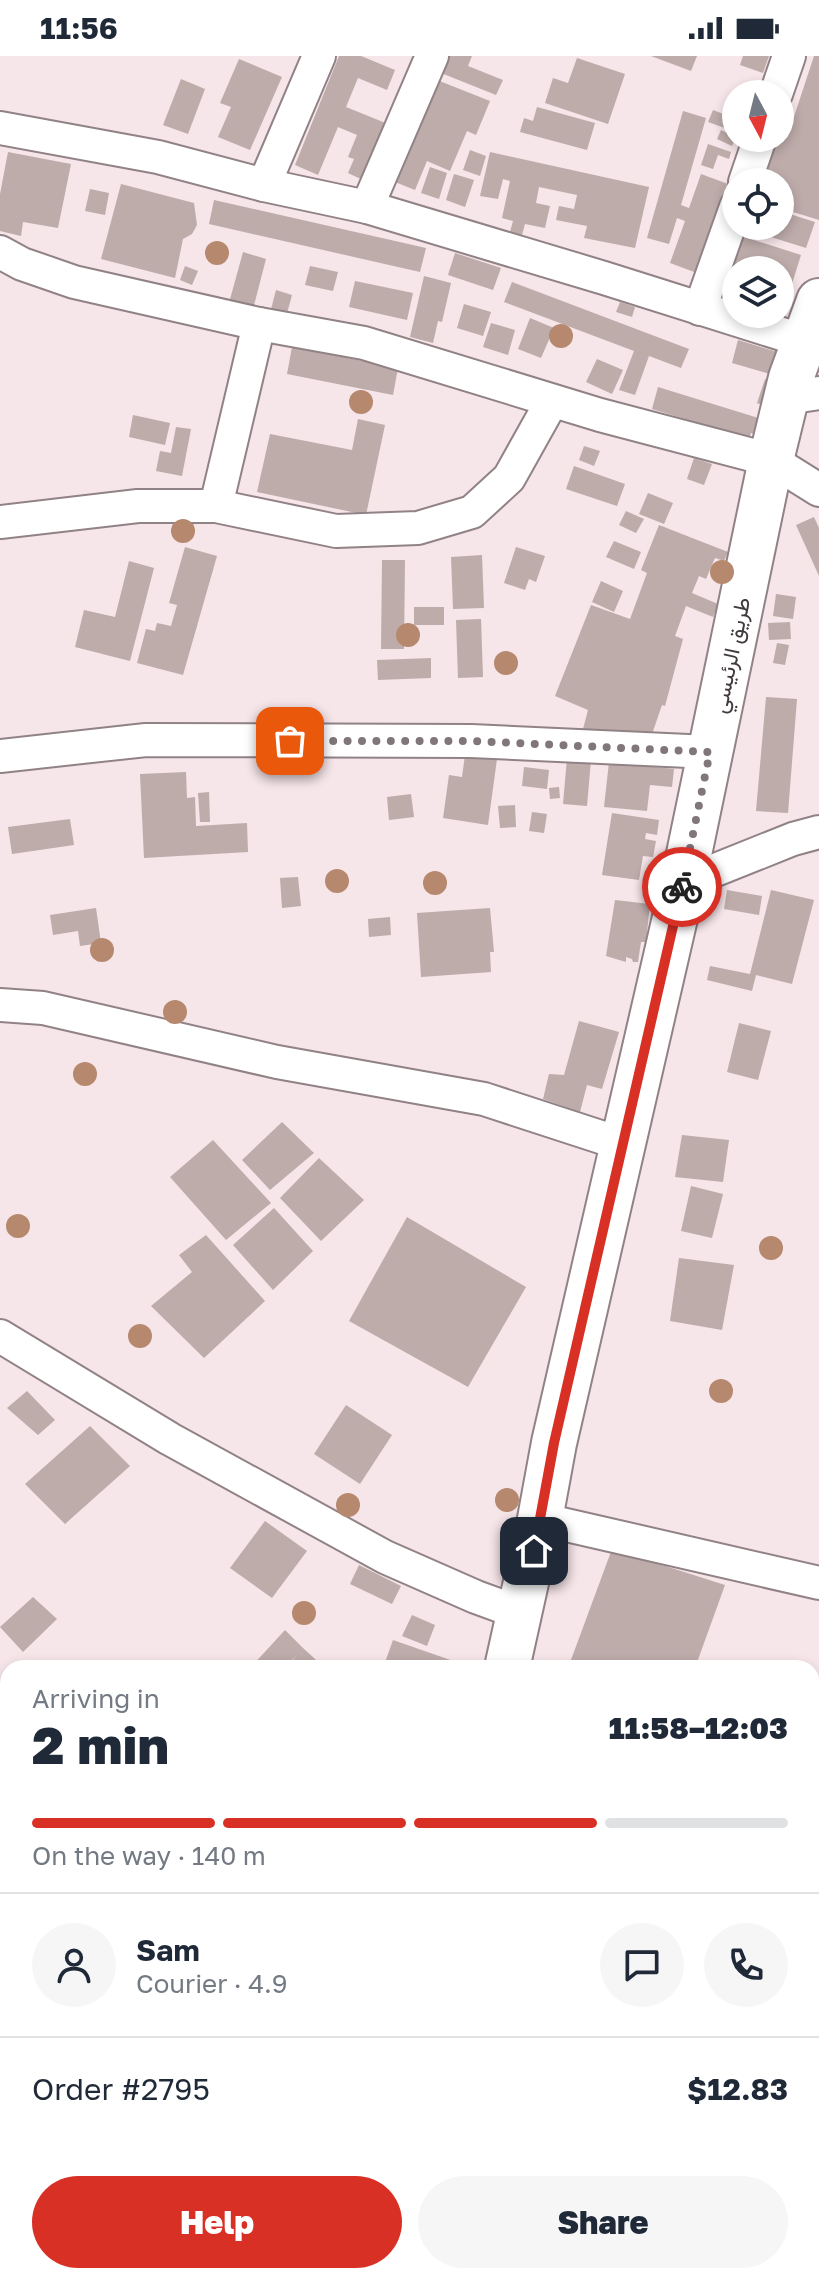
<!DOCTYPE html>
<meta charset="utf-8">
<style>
body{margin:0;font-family:"Golos Text",Vazirmatn,sans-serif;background:#f6f6f7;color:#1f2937;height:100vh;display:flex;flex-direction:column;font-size:30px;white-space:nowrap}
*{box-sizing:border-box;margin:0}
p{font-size:26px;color:#747a83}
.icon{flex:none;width:44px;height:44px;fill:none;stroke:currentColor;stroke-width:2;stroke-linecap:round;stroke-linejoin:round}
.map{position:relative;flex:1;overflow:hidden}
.drawer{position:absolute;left:0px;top:1604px;width:820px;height:624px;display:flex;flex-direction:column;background:#fff;border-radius:24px 24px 0 0;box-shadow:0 4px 12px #0003}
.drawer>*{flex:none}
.needle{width:52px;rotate:173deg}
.buttons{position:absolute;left:722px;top:24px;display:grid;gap:16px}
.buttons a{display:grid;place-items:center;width:72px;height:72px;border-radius:50%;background:#fff;box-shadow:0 4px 12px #0003;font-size:40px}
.pin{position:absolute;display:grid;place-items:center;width:68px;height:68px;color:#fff;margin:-34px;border-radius:16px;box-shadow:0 4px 12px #0006}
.courier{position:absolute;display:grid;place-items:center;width:80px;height:80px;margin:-40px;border:6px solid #d93025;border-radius:50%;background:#fff;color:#222;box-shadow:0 2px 10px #0007}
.overview em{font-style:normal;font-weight:800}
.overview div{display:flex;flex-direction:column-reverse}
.overview{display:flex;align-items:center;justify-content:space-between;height:136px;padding:0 32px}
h1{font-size:52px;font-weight:800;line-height:60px}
.bar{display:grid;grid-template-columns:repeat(4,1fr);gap:12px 8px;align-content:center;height:96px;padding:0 32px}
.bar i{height:10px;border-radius:6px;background:#e0e1e3}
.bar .current{background:#d93025}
.bar p{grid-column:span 4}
.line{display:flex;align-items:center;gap:20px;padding:0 32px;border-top:2px solid #e0e1e3}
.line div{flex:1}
.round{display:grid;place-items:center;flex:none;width:84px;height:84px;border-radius:42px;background:#f6f6f7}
.button{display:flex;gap:16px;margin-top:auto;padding:16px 32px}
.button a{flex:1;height:92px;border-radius:48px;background:#d93025;color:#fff;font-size:32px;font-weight:800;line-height:92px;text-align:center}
.button a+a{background:#f6f6f7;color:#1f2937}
.status{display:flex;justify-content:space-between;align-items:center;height:56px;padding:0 40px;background:#fff;direction:ltr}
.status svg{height:22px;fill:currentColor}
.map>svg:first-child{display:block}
.building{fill:#bdacaa}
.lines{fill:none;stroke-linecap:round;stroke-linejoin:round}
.street-casing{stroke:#918286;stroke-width:36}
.primary-casing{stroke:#918286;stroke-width:48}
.street{stroke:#fff;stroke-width:32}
.primary{stroke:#fff;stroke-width:44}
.tree{fill:#b6886e}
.done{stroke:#817679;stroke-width:8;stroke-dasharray:0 14.4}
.route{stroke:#d93025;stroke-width:10}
.labels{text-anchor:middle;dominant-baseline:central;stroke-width:6;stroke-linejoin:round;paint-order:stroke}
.street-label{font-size:22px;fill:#423b3d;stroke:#fff}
</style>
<div class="status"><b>11:56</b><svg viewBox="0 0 49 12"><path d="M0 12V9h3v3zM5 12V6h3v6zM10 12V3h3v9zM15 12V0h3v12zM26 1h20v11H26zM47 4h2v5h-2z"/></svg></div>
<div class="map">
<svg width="819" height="2228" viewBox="0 0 819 2228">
<rect width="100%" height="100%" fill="#f6e5e9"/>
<g class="building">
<path d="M339 0H361L395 14 387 34 358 22 346 51 388 68 365 125 348 117 354 103 348 101 357 79 338 71 318 119 295 109Z"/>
<path d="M442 0H472L468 10 503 24 496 39 436 15Z"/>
<path d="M651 0H697L691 15Z"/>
<path d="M743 0H769L763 17 740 9Z"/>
<path d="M814 0H819V164L780 152V126H756L770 82H780V80L787 82Z"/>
<path d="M577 2 625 18 608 68 545 47 553 22 568 27Z"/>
<path d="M239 3 282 21 250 94 218 81 231 51 220 47Z"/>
<path d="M432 22 490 45 476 79 467 75 450 115 427 105 415 134 390 124Z"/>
<path d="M181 23 205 33 188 78 163 69Z"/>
<path d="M537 51 595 67 587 94 520 76 524 62 533 65Z"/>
<path d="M713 54 736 63V76L708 66Z"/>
<path d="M683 55 706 62 681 149 689 152 701 118 728 128 697 217 670 207 685 165 677 162 669 188 647 182Z"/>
<path d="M721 74 736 81 732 90 717 83Z"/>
<path d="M708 88 731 96 729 103 718 99 713 113 701 109Z"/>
<path d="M470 94 486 100 480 120 463 114Z"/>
<path d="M8 96 71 108 58 172 23 166 21 180 0 175V138Z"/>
<path d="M490 96 649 131 635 192 584 182 587 170 556 164 559 150 574 153 577 139 539 131 536 147 550 150 545 172 525 168 522 179 510 176 513 165 502 162 510 125 503 123 498 143 480 140Z"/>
<path d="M430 111 447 117 439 143 421 137Z"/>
<path d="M454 118 474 124 465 151 446 144Z"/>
<path d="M121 128 194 147 197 169 192 178 183 183 175 222 101 203Z"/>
<path d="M90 133 109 137 105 159 85 155Z"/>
<path d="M214 144 426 192 420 216 209 168Z"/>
<path d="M780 155 815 166 806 192 745 173 746 170H780Z"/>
<path d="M735 178 801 199 780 266 755 258H780V214H736V253L713 245Z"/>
<path d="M243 196 266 203 253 253 229 247Z"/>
<path d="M455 197 501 212 493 234 448 219Z"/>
<path d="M185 210 198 215 192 229 180 224Z"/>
<path d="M310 210 338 216 333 235 305 229Z"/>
<path d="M424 220 451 227 442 266 438 265 433 287 410 281Z"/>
<path d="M355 225 413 237 407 264 349 251Z"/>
<path d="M512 226 689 293 681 312 649 300 635 339 619 334 634 295 504 246Z"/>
<path d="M276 234 292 239 286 261 270 257Z"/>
<path d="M620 246 635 251 632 261 616 256Z"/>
<path d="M464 248 491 256 483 280 457 272Z"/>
<path d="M530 262 554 272 541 302 518 293Z"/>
<path d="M491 267 515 274 508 299 483 291Z"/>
<path d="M738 284 777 296 770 318 732 307Z"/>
<path d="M292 291 398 312 393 339 287 318Z"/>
<path d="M597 303 623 314 612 338 586 326Z"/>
<path d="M765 323 778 328 769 352 757 347Z"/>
<path d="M658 331 768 365 763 380 751 377 748 387 703 374 705 369 652 353Z"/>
<path d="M133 359 170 367 165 389 129 381Z"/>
<path d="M358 363 385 369 366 459 257 436 270 378 352 394Z"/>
<path d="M176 371 191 373 182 420 156 415 160 395 171 397Z"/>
<path d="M584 390 600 395 594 410 579 404Z"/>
<path d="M694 402 712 408 704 429 687 423Z"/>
<path d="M574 410 625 428 617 450 566 433Z"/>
<path d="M648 437 673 447 664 468 639 458Z"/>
<path d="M626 455 644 463 636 477 619 469Z"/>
<path d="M814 461 819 472V520L796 469Z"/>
<path d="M659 469 728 496 724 505 715 502 706 523 699 520 692 537 718 548 713 561 686 550 675 580 683 583 665 650 662 649 650 684 583 673 588 654 555 640 591 549 630 563 647 517 641 514Z"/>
<path d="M614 485 641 496 634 513 606 501Z"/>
<path d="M185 491 217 500 183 619 137 607 146 573 155 575 157 567 171 570 177 549 169 547Z"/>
<path d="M516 491 545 500 536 526 529 523 525 534 504 527Z"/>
<path d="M482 499 484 552 453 553 451 501Z"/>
<path d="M382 504H405L404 593H381Z"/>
<path d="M129 505 154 512 130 605 75 591 84 554 115 561Z"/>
<path d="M601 525 623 535 614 556 592 546Z"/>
<path d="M776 538 796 541 793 563 773 560Z"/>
<rect x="414" y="551" width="30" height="18"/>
<path d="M481 563 483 621 458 622 456 564Z"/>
<path d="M790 566 791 583 769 584 768 567Z"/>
<path d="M777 587 789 589 785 609 773 607Z"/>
<path d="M431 602V622L378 624 377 604Z"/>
<path d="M766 641 797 643 788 757 756 755Z"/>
<path d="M465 699 497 703 488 769 443 762 449 719 462 721Z"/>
<path d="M567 702 591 704 587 750 563 748Z"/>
<path d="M609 706 674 713 672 731 650 729 647 755 604 751Z"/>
<path d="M524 711 549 714 547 733 522 730Z"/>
<path d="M186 716 187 742 195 741 196 770 247 767 248 796 144 802 140 718Z"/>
<path d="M559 731 560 742 550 743 549 732Z"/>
<path d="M209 736 210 766H200L198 737Z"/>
<path d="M411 738 414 761 389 764 387 741Z"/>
<path d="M515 749 516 771 500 772 498 750Z"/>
<path d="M532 756 547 758 544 777 529 775Z"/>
<path d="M612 757 659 764 657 779 646 777 645 783 656 785 653 801 643 800 639 824 602 819Z"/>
<path d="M70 763 74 789 12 798 8 771Z"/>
<path d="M298 821 301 850 282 852 280 822Z"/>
<path d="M727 834 762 840 759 859 724 853Z"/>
<path d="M771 834 814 844 792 928 756 919 752 935 707 924 710 910 750 918Z"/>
<path d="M615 844 650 848 646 886H641L638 906H633L632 903 626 901V906L606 900Z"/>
<path d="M96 852 101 887 80 890 78 875 53 879 50 859Z"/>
<path d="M490 852 494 896H490L491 916 421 921 417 857Z"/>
<path d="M390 861 391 879 369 881 368 863Z"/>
<path d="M579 965 619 976 602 1033 587 1029 580 1056 543 1043 549 1018 564 1019Z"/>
<path d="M739 967 771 975 758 1024 727 1016Z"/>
<path d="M282 1066 314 1097 270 1134 242 1104Z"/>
<path d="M682 1079 729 1084 723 1126 675 1121Z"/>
<path d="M213 1084 271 1147 226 1184 170 1121Z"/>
<path d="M319 1102 364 1144 321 1185 280 1142Z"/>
<path d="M691 1130 723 1138 712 1182 681 1175Z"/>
<path d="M274 1152 313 1195 273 1234 233 1189Z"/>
<path d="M407 1161 526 1231 468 1331 349 1265Z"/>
<path d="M206 1179 265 1245 204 1302 151 1250 192 1216 179 1199Z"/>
<path d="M679 1202 734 1209 722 1274 670 1265Z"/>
<path d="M27 1335 55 1364 38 1379 7 1352Z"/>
<path d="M346 1349 392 1379 360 1428 314 1398Z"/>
<path d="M90 1370 130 1410 65 1468 25 1428Z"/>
<path d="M265 1465 307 1495 272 1542 230 1512Z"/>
<path d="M612 1493 725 1529 695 1612H568Z"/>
<path d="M359 1509 401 1530 392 1548 350 1528Z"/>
<path d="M33 1541 57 1563 23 1596 0 1571Z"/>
<path d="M412 1559 435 1569 427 1590 402 1580Z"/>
<path d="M285 1574 303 1592 325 1612H286L297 1599 284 1612H250Z"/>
<path d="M393 1584 459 1607 458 1612H383Z"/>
<path d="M812 1729 819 1734V1816L812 1825Z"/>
<path d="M0 1758 8 1764V1781L0 1790Z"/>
<path d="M8 1835V1879L5 1881 0 1873V1840Z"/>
<path d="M819 1883V2004L812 2015V1892Z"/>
<path d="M8 1926V2011L0 2020V1936Z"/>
<path d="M620 2220H659L666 2228H609Z"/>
</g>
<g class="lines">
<g class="street-casing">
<g id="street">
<path d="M776 38 789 0"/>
<path d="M0 72 158 101 264 129 367 151 604 222 804 285"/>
<path d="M745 126 760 82"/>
<path d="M264 129 319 0"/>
<path d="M367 151 432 0"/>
<path d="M0 196 22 208 74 226 259 268 364 287 600 359 771 404 819 434"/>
<path d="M700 253 736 151"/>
<path d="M786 342 819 337"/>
<path d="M216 450 259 268"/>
<path d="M0 466 138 450H216L336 475 418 472 472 456 509 422 552 345"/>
<path d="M0 700 146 684 471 685 710 696"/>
<path d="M683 827 793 783 819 776"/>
<path d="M0 949 43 952 277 1006 484 1043 622 1088"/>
<path d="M0 1280 170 1383 385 1501 476 1541 520 1557"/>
<path d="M540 1463 819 1527"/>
<path d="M812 2062 819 2067"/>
<path d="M0 2064 8 2070"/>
</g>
</g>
<g class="primary-casing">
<g id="primary">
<path d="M507 1612 540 1463 554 1387 683 827 771 404 791 322 819 245"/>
<path d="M314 2228 319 2220"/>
</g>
</g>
<use href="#street" class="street"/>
<use href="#primary" class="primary"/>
</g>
<g class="tree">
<circle cx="217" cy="197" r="12"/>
<circle cx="561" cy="280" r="12"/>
<circle cx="361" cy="346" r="12"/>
<circle cx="183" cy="475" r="12"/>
<circle cx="722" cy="516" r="12"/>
<circle cx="408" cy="579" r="12"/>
<circle cx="506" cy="607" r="12"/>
<circle cx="337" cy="825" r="12"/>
<circle cx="435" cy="827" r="12"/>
<circle cx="102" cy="894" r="12"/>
<circle cx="175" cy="956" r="12"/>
<circle cx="85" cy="1018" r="12"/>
<circle cx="18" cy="1170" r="12"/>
<circle cx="771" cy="1192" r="12"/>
<circle cx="140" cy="1280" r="12"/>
<circle cx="721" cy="1335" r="12"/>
<circle cx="507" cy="1444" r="12"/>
<circle cx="348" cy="1449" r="12"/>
<circle cx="304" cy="1557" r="12"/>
</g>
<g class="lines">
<path class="done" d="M290 685H471L710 696 682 831"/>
<path class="route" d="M534 1495 554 1387 682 831"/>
</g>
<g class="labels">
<g class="street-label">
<text transform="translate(730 599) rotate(-78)">طريق الرئيسي</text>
</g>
</g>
</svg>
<div class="buttons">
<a><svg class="needle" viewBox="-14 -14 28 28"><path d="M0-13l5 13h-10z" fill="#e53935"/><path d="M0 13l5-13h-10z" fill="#747a83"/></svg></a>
<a><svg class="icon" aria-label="locate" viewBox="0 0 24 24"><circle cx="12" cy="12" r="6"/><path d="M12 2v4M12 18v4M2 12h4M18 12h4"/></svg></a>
<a><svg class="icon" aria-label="layers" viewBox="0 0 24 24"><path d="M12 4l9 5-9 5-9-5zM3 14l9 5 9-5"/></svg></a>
</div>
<div class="pin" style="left:290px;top:685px;background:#ea580c"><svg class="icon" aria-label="bag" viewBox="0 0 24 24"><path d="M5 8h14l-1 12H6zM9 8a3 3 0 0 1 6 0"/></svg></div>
<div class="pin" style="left:534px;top:1495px;background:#1f2937"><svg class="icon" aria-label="home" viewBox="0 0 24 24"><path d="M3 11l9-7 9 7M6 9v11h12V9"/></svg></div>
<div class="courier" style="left:682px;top:831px"><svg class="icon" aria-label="bike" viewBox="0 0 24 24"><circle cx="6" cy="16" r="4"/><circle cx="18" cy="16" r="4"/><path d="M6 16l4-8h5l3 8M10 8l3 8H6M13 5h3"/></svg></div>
<section class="drawer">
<div class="overview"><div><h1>2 min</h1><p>Arriving in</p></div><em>11:58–12:03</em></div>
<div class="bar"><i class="current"></i><i class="current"></i><i class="current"></i><i></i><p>On the way · 140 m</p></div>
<div class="line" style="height:144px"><a class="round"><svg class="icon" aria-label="person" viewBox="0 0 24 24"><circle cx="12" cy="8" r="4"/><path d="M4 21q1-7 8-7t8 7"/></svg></a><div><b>Sam</b><p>Courier · 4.9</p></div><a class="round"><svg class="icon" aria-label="chat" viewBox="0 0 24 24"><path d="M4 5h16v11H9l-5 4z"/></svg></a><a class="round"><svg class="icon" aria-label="phone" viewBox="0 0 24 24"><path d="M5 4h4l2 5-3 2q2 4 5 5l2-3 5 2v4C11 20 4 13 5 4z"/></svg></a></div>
<div class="line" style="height:104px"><div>Order #2795</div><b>$12.83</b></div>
<div class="button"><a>Help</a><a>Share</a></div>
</section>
</div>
